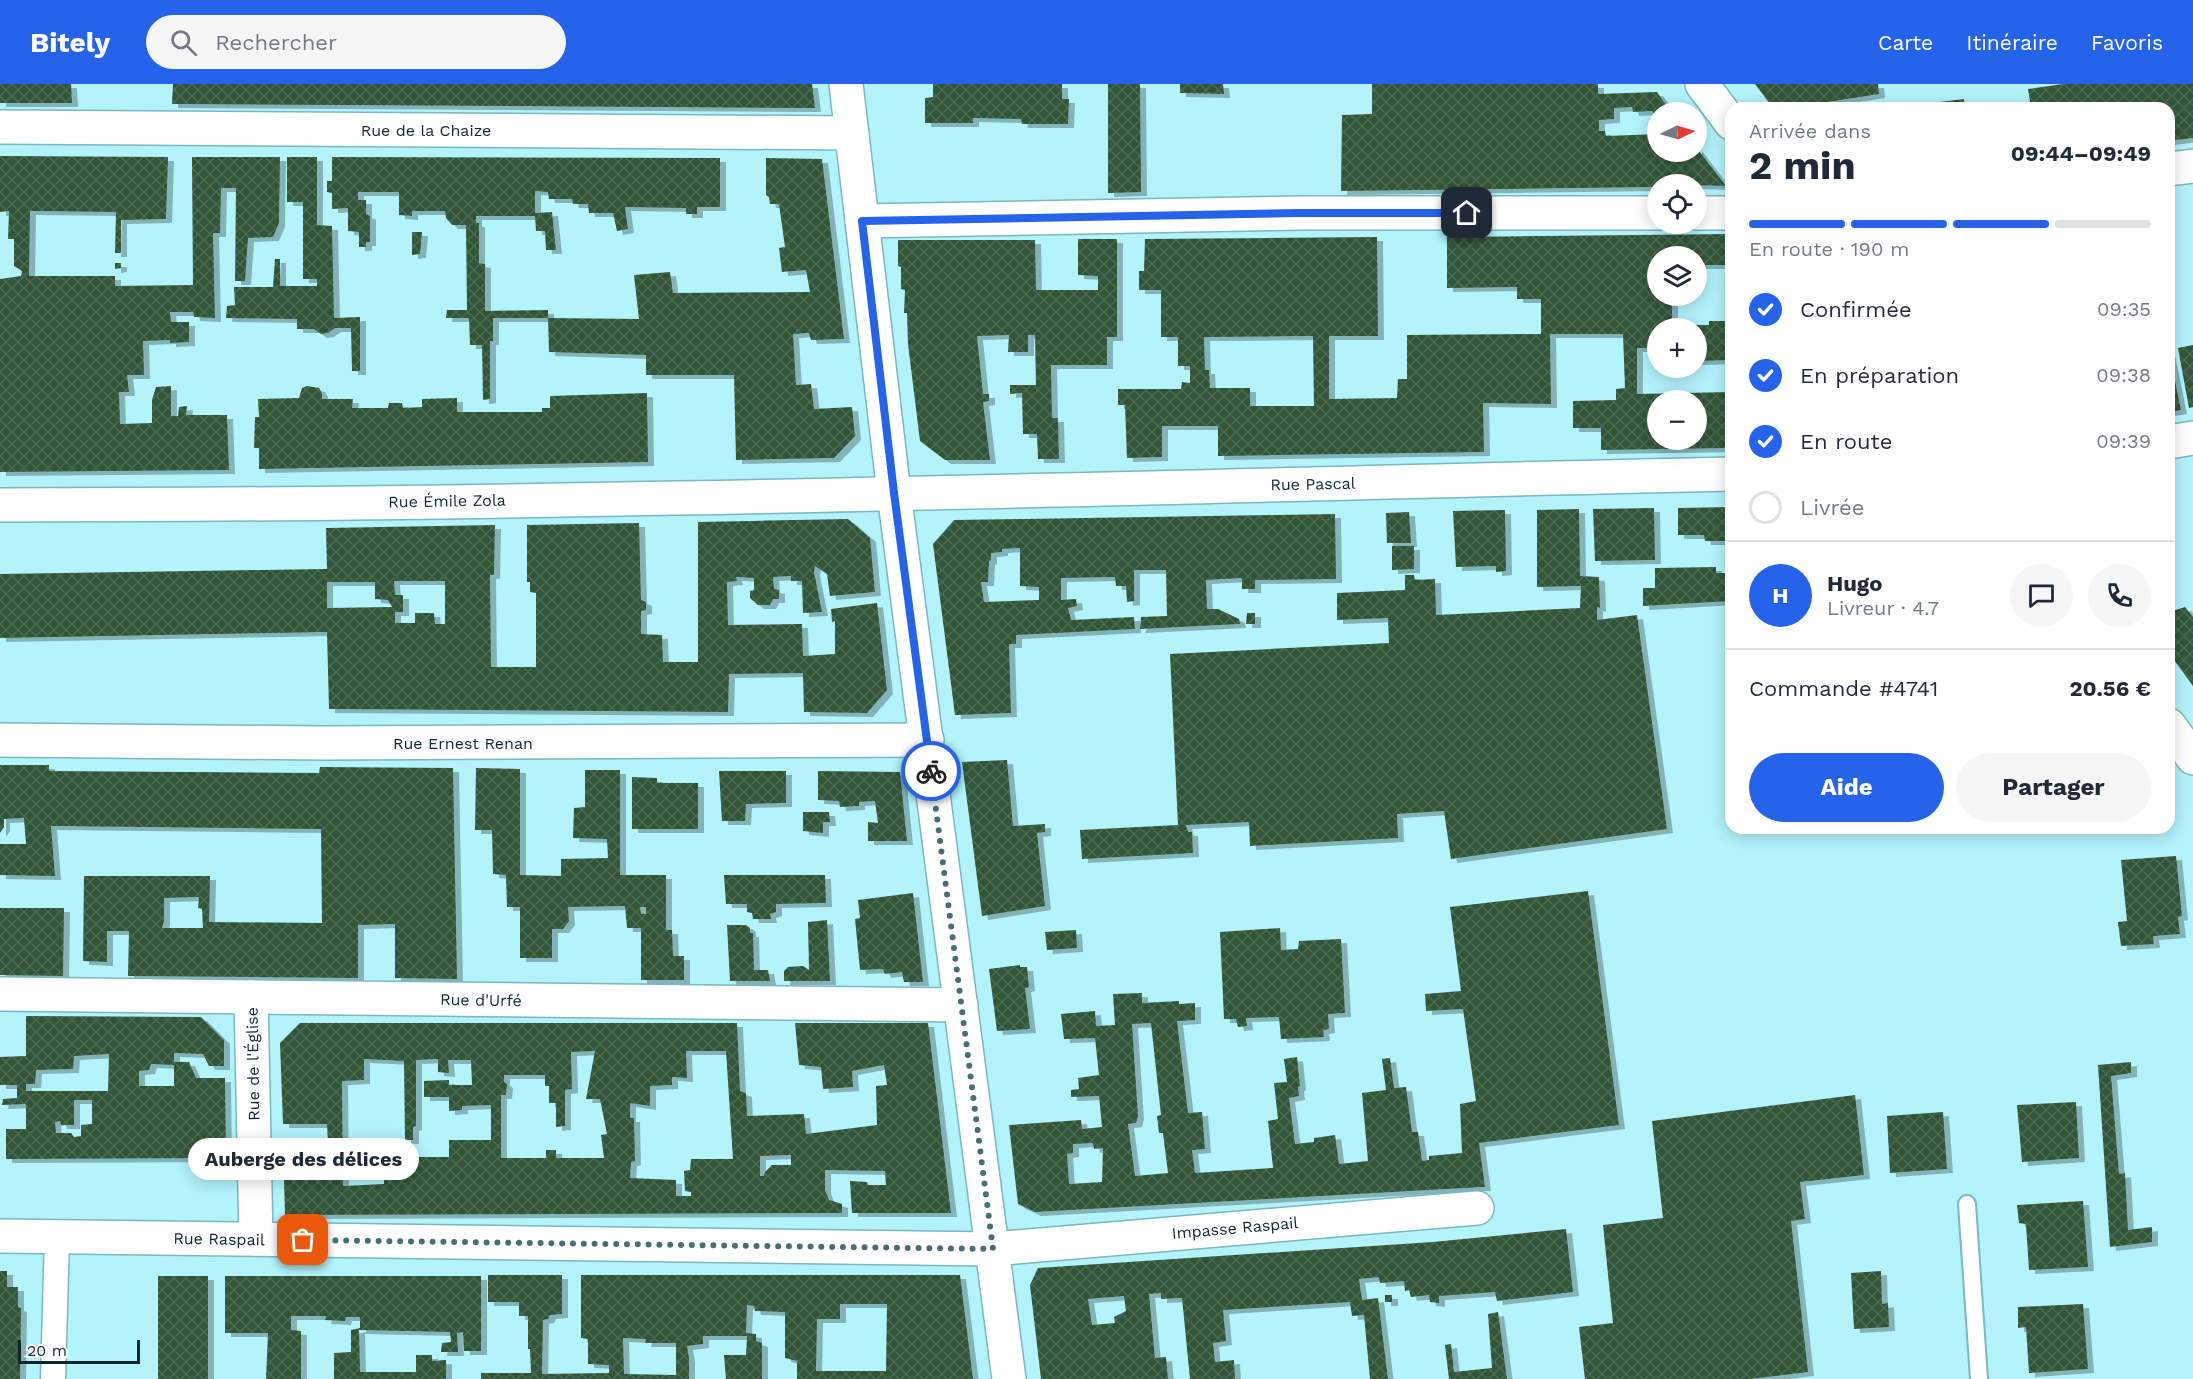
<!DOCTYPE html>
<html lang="fr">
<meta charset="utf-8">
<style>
body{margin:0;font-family:"Work Sans",sans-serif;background:#f6f6f7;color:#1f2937;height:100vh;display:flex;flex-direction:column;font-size:22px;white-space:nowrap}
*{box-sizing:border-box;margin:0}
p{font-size:20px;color:#747a83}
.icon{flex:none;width:33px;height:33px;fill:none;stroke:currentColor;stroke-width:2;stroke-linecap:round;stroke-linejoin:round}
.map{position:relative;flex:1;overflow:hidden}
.drawer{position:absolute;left:1725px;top:18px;width:450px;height:732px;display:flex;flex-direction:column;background:#fff;border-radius:18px;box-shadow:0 3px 15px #0003}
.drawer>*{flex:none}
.needle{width:39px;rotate:85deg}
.tools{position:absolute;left:1647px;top:18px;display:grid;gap:12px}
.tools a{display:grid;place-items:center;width:60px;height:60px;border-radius:50%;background:#fff;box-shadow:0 3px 15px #0003;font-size:30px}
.scale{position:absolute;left:18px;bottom:15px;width:122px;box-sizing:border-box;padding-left:6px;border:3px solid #0d272b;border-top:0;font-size:16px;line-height:21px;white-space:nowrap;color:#0d272b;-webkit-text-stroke:4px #fff;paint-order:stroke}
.pin{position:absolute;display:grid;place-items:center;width:51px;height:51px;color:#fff;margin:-26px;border-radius:12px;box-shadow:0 3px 9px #0006}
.courier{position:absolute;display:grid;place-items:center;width:60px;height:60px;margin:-30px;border:4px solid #2563eb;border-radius:50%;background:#fff;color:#222;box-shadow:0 2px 8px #0007}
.bubble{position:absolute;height:42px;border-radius:21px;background:#fff;box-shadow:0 3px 15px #0003;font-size:20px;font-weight:700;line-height:42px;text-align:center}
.summary em{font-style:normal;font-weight:700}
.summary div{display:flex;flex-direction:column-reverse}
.summary{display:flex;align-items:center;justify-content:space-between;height:102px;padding:0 24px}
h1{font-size:39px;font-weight:700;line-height:45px}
.bar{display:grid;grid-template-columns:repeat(4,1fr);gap:9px 6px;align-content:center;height:72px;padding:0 24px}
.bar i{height:8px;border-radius:4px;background:#e0e1e3}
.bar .active{background:#2563eb}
.bar p{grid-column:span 4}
.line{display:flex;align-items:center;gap:15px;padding:0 24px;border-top:2px solid #e0e1e3}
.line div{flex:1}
.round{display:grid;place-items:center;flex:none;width:63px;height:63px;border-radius:32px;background:#f6f6f7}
ol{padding:0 24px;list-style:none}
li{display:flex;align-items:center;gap:18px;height:66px}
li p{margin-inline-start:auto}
li .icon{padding:6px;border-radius:50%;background:#2563eb;color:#fff;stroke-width:4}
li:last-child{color:#747a83}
li i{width:33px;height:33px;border:3px solid #e0e1e3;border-radius:50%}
.button{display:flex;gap:12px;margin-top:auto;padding:12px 24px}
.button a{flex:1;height:69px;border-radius:36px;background:#2563eb;color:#fff;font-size:24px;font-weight:700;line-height:69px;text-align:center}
.button a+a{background:#f6f6f7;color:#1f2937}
header{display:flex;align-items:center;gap:36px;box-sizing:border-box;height:84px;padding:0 30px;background:#2563eb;color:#fff}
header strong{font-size:28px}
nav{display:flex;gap:33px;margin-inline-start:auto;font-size:21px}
.search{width:420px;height:54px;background:#f6f6f7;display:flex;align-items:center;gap:15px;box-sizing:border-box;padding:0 21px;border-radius:33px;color:#747a83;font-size:22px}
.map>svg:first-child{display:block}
.building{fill:url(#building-cross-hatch);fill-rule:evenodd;filter:url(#shadow)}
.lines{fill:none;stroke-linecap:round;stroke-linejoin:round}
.service-casing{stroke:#7ab8c1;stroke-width:20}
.pedestrian-casing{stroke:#7ab8c1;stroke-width:27}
.minor-casing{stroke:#7ab8c1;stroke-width:36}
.service{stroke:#fff;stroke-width:16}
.pedestrian{stroke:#fff;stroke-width:24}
.minor{stroke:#fff;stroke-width:33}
.done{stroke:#476e74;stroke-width:6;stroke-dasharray:0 10.8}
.route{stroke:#2563eb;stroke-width:8}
.labels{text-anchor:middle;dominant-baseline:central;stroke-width:6;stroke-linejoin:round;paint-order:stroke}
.street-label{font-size:16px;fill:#0d272b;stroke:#fff}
</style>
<header>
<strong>Bitely</strong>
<div class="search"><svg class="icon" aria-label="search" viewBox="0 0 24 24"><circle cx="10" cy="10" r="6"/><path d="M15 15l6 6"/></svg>Rechercher</div>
<nav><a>Carte</a><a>Itinéraire</a><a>Favoris</a></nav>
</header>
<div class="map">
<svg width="2193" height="1295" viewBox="0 0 2193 1295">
<defs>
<pattern id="building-cross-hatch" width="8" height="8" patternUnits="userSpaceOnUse" patternTransform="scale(1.5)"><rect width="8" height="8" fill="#325537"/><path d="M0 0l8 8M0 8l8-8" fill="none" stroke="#4c6a52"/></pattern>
<filter id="shadow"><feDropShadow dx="6" dy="4" stdDeviation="0" flood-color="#0004"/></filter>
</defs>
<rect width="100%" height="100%" fill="#b2f3fc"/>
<g class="building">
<path d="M0 0H71L72 19H0Z"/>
<path d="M173 0H812L815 24 172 20Z"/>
<path d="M933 0H1062V15H1069L1068 40H1022L1021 35 973 34V39H925V14L933 13Z"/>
<path d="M1108 0H1140L1141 108 1108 109Z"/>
<path d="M1180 0H1223L1224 10 1180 9Z"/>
<path d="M1372 0H1598V10L1657 8 1671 28H1658V35L1652 27 1633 28 1632 23 1614 24V35L1599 36V47H1605L1606 52 1658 50V68H1696V63L1726 102 1658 100V103L1341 107 1342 31 1372 30Z"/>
<path d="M1755 0H1878L1879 10 1789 24H1773Z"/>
<path d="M2063 0H2193V54L2169 57V24H2031L2028 5Z"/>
<path d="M1964 15 1965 24H1933L1932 19Z"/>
<path d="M0 72 168 73 166 135 121 136V169H115L116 128 30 127 29 192H115V202L193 201 192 73H280L279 139 273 153 248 154 245 197H235L236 104H221L220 149H213L215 234 194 233 193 228H170L171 238H189V258L170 259V256L143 257 144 291H127L129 308H119L120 340 152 339V316L156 303 171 302V332H178L179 323 187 322 186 331H227L229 386 0 388V195L21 192 22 187 14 182V155H8L9 127 0 128Z"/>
<path d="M287 73H317V141L332 142 334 234 360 233V287H352L351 244H335L328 249 321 250 314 245H297V235L226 234 227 222 235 221 234 203H273L275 175H280V202H317V195H303V118H287Z"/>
<path d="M332 73 720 74V123H697V130H686V124L625 123 628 145 617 147 613 129H589L588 120H573L572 115H549L548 108 535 107V129L552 128 556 166H546L545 147H536L535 132H476V139H479V179L485 180V227L548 226V234H493V257H490V315L483 316 482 261H470L469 234H446L447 226H467L466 141H452L446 134 445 127H412V132L399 131V108H358V116H366V130L370 132V158H366V163H359V148L348 147V124L332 125V109L327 108V97H332Z"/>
<path d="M766 74 822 75 844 255 811 256 809 249 793 250 796 301 811 300 814 325 852 323 855 352 834 374 736 376 734 291H646V271L549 268 548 234 639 235 634 191 670 188 673 209 810 208 806 186 782 188 779 164 785 163 779 120H770L769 113 766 111Z"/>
<path d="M412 148H422L420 170 412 171Z"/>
<path d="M1731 150V181H1696V172H1658V212H1672V244H1658V264H1637V310L1731 308V364L1601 366V344H1573V317L1616 316V305L1625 304 1623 250H1550L1551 320 1483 319 1484 368 1218 372V342H1162V373L1127 374 1125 321H1118V305H1181L1182 298 1190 299V282H1178V253H1161V206H1139V187H1144L1145 155 1377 153 1378 252H1329V315L1397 314 1398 295H1407V251L1541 250V215H1517V203L1447 204V153ZM1313 252 1314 322H1250V304H1210L1209 286H1205L1204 253ZM1658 316H1696V356H1658Z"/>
<path d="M1078 155H1117V253H1107V281H1051L1052 334H1058L1059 375H1038L1037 350H1023L1022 309 1010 310V301H1036L1035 251H1028V268H1008L1009 251 977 252 983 310H989V317L983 318 990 376H945L920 357 908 260 907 229H904L905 206 901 205V183L898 182V156H1035L1036 206H1098V192L1078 191Z"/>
<path d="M115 179H121V184L115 185Z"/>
<path d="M1709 237H1731V276L1696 277V244H1687V241H1709Z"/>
<path d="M2193 261V323L2189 324 2178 264Z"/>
<path d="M2169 267 2181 326 2169 328Z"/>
<path d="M307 302 319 304 322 309V315H353L352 324H388L389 319H402L403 324 422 323V315L457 314V328H542V324H550V312L647 309 648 378 259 385V364H254L255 333H259L258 315 299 314 302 304Z"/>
<path d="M1731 423V451H1726V457H1705L1704 451H1678V424Z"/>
<path d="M1654 424 1655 476 1595 477 1593 425Z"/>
<path d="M1579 425 1580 492 1599 493 1600 524 1597 523V536L1637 531 1667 745 1451 775 1444 727 1397 730 1398 754 1250 762 1249 738 1186 741 1188 748H1192L1193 769 1082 775 1080 746 1178 741 1170 570 1389 559 1388 534 1337 536V509L1405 506V491H1414L1415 496 1435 495 1436 531 1580 524 1581 502 1537 503V426Z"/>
<path d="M1505 426 1506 487 1496 488V482L1456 483 1453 427Z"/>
<path d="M1409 428 1411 459H1387L1386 429Z"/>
<path d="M1335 430 1336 495 1255 496V505H1242V494L1206 496 1207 525H1218L1239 535 1240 540 1140 545 1141 533 1167 532 1166 486H1134V517L1127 518 1126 502H1116L1115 493 1061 494V516L1076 515 1077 522 1068 524 1071 536 1134 533 1135 545 1016 551V560H1009L1011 629 955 631 933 460 954 436ZM1020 464V502L1039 503V516L984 518 981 498H988L989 477 991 476V469L1002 468V465Z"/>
<path d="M848 435 870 454 875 508 830 512 827 490 815 482 814 488 822 528 803 529 802 497H791V492L773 493 774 505 779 506V515H773L770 521H758L750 514V507L754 506V494L736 493 737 497 727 498 728 541 802 540 803 572 835 570V537L832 538 831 525 877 519 887 606 867 629 804 628 803 589 729 590 728 628 329 625 327 548 0 554V490L327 485 326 444 495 441 494 491H490L491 583H536V509L530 508V498H527V441L639 439 641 516 646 518V526L641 527V550L662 551 663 578H698V438ZM394 497H445V540H435L434 529H415V539H395V528H403V511H395ZM327 498H375V515L388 516 392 523 327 524Z"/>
<path d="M1392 462H1414V485L1392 486Z"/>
<path d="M1716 483V489H1731V517L1643 522V504H1655V484Z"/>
<path d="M2185 523 2193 533V602L2169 569V528Z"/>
<path d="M1247 529H1255V540H1246Z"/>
<path d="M1007 676 1013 742 1045 740V748L1037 749 1045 822 982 832 962 678Z"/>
<path d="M0 681H49V687L319 689 320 683 453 684 457 895 395 894V840L358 841V894L128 892 129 847H107V878L83 877 84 792H210L209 838 322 839 321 745 51 742 55 792 0 791V760H26L24 734 4 735V743L0 749ZM199 813 198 824 202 825 203 844H162L164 837V814Z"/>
<path d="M476 684 520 685V791L561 792V775L608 774 607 755 573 754 574 724 585 723V686H620V791H666V846H672L673 872H684V896H641V844H627L625 822 568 823 569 837 563 845H552V874H520V823H507L506 791 493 790 492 746H475ZM640 823H646V830H641Z"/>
<path d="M719 687H786V719L746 720 745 737H722Z"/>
<path d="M818 687 900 688 907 757H868V738L878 739 875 717 859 718V722L840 723 839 717 818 716Z"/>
<path d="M632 693 657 694V699H698V745H632Z"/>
<path d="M803 728H829L830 738H823V749L803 747Z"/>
<path d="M2176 772 2182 832 2178 833 2180 850 2153 852 2154 860 2121 862 2118 838 2127 837 2121 776Z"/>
<path d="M724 791H825L826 819 776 820V828L770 830 771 835H753L752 829 747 828V820H726Z"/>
<path d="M1588 807 1619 1041 1479 1059 1485 1103H1482L1035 1128 1018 1120 1009 1041 1081 1036 1082 1045 1102 1043 1099 1012 1071 1013V1006L1079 1005 1078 994 1099 991 1095 954 1064 955 1061 930 1095 927 1096 942 1115 941 1113 910 1142 909V919L1179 917V920L1195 919V936L1177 937 1188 1029 1202 1028 1205 1065 1192 1066 1195 1089 1273 1084 1268 1037 1278 1035 1274 999 1287 998 1284 975 1297 973 1300 1002 1298 1003 1299 1012 1289 1014 1295 1060 1314 1058V1054L1335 1051 1339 1080 1368 1077 1362 1009 1386 1006 1382 975 1390 974 1394 1004 1406 1003 1412 1048H1418L1422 1077 1429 1076V1072L1462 1069 1460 1020 1476 1017 1463 925 1426 927 1425 910 1461 907 1450 823ZM1151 939 1161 1031 1157 1032 1159 1049H1163L1168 1089 1135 1092 1128 1040 1136 1039 1138 1032 1132 940ZM1093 1059 1094 1065 1103 1064 1102 1098 1069 1100 1067 1070 1073 1069V1060Z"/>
<path d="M913 809 923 898H904L902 888 885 890 883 885 860 886 855 835 860 834 858 816Z"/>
<path d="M0 824H64L63 892 0 891Z"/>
<path d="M827 836 830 897H784V887L788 883 803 882 809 886 808 838Z"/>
<path d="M727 841H746L750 844V849H753L754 886H768L770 897H730Z"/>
<path d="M1280 844 1281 866 1298 865 1299 857 1341 855 1345 929 1328 930 1329 945 1323 946 1324 953 1281 955 1279 933 1246 934 1247 942 1238 943 1236 935H1224L1220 848Z"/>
<path d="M1076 846 1077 864 1047 866 1045 848Z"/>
<path d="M1020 881V883H1027L1029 903 1025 904 1030 945 997 947 989 885Z"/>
<path d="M26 932 201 933 224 956V982H209L203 970 174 969V978H189L196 994H225L226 1074 6 1075V1045H26V1020L2 1021 3 1015 17 1014V1001H0V973L26 972ZM109 970 108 1007H26V1000H35L36 986 73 985 74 972ZM151 980 174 981V1002H139V987L149 986ZM74 1016H92V1040L81 1041V1052L74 1053 71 1049H56L55 1038 60 1037 61 1041H74Z"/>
<path d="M300 939H737L740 1007 746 1009 747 1032 804 1030 806 1050 877 1041 876 1002 887 1001 884 981 852 987 853 1003 823 1005 821 983 799 981 795 939H928L951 1129H852L850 1097 867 1098 868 1101H886L885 1087 825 1086V1106L829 1116 842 1120V1129L285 1131 283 1061 328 1060 327 1040H283L280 959ZM595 967 586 1015H600L607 1050 601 1051 604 1074H556V1066H546V1074H501V1011H506L507 1000 504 998V991H545V1002H549V1019H556V1043L565 1042V1006L572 1005 571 968ZM686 967H726L733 1075H691L690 1086 684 1087 685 1107 691 1108V1112H676V1096L630 1094 631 1078 635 1077 634 1034H630V1019L650 1022V1002L672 1001V993L687 994ZM364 975 404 977 405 1056H413V1043L416 1042V976L438 975V988L449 989 448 976H471L472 1001H449V996L424 997V1013H449V1027L462 1026V1022L491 1021V1056H449V1073H406L405 1059H396L391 1070 384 1075V1100L343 1102 342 997 364 996ZM791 1071V1081H772L765 1088 764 1092H760V1072Z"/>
<path d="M2131 978V989L2111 992 2119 1090 2125 1089 2128 1146 2152 1143V1158L2110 1163 2098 981Z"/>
<path d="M1855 1011 1864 1091 1800 1098 1805 1135 1791 1137 1808 1288 1750 1295H1585L1579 1243 1613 1239 1603 1141 1663 1134 1652 1037Z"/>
<path d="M2076 1018 2079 1074 2022 1078 2017 1021Z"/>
<path d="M1943 1028 1947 1085 1890 1089 1887 1032Z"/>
<path d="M2083 1117 2088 1183 2029 1186 2026 1140 2019 1139 2017 1121Z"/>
<path d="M1566 1145 1573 1208 1497 1217 1495 1208 1439 1212V1219L1430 1218 1429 1211 1411 1213 1409 1206 1405 1207 1404 1197 1380 1199 1379 1193 1359 1195 1362 1216 1378 1214 1388 1295H1370L1364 1231 1352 1232 1350 1218 1223 1226 1226 1257 1213 1259 1215 1278 1234 1276 1235 1295H1190L1182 1214 1161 1215V1209L1149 1210 1155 1274 1166 1273 1168 1295H1041L1030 1201 1038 1184 1433 1158ZM1124 1212 1126 1227 1114 1233 1115 1239 1092 1241 1088 1215Z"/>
<path d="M0 1187H7V1203H18V1223L21 1224 20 1295H0Z"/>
<path d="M1881 1187 1882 1220 1888 1219 1889 1243 1854 1245 1851 1189Z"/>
<path d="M488 1191H562V1230L550 1231 548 1235 543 1236 542 1290 609 1289V1281L588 1280V1255L581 1254V1191H960L973 1295H797V1277L785 1274V1228L755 1227 754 1222 747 1221 746 1249 756 1250V1257L762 1259V1295H726L724 1271H746L747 1252H703V1260L687 1262 689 1274V1295H481V1289H531L530 1265H528V1232H519V1218H488ZM840 1220H887L886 1287H816L817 1235H840ZM623 1254 646 1255 645 1259H676V1291L624 1290Z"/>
<rect x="158" y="1192" width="50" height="103"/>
<path d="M225 1192H481V1267H464L463 1248 457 1249 458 1268H441L442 1259 451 1258 450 1248 359 1246 360 1288H416V1271H432V1277L446 1276V1295H334V1269L351 1268V1246L360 1244V1233H346L345 1237 325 1236 326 1232H291V1246L301 1247V1295H266L268 1249H225Z"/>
<rect x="1385" y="1211" width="7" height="7"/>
<path d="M2083 1220 2088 1285 2029 1289 2026 1243 2018 1244V1223Z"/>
<path d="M1498 1228 1507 1295H1449L1445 1261 1451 1260 1454 1288 1492 1284 1488 1230Z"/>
</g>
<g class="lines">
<g class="service-casing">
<path id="service" d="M1967 1120 1979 1295"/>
</g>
<g class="pedestrian-casing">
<path id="pedestrian" d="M53 1295 57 1152"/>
</g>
<g class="minor-casing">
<g id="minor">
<path d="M846 0 894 409 1009 1295"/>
<path d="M1702 0 1731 39"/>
<path d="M0 43 852 49"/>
<path d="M2169 85 2193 82"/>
<path d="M1696 129H1731"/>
<path d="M862 137 1300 129H1658"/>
<path d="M2169 358 2193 354"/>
<path d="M0 421C577 421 1154 403 1731 390"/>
<path d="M2169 641 2193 674"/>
<path d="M0 656 323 659 927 656"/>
<path d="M0 910 961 921"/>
<path d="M251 913 256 1155"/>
<path d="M0 1152 993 1165 1477 1124"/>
</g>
</g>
<use href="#service" class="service"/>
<use href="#pedestrian" class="pedestrian"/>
<use href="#minor" class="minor"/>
</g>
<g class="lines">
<path class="done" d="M303 1156 993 1165 931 687"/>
<path class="route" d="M931 687 894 409 862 137 1300 129H1467"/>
</g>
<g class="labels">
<g class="street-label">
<text x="426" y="46">Rue de la Chaize</text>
<text transform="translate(1313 400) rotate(-1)">Rue Pascal</text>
<text transform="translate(447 417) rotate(-1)">Rue Émile Zola</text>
<text x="463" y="659">Rue Ernest Renan</text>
<text transform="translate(481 916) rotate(1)">Rue d'Urfé</text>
<text transform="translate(253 980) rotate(-91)">Rue de l'Église</text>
<text transform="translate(1235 1144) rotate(-5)">Impasse Raspail</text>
<text transform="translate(219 1155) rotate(1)">Rue Raspail</text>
</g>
</g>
</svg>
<div class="tools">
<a><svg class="needle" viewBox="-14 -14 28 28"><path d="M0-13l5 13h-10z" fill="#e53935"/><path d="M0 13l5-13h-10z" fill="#747a83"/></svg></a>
<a><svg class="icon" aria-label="locate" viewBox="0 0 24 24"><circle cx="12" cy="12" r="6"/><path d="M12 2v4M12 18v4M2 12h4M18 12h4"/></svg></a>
<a><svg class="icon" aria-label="layers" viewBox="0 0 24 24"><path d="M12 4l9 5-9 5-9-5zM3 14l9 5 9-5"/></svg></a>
<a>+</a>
<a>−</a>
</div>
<div class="scale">20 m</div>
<div class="pin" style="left:303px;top:1156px;background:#ea580c"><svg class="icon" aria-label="bag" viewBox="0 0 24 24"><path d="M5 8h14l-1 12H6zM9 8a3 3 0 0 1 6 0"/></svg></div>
<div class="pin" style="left:1467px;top:129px;background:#1f2937"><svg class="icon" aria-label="home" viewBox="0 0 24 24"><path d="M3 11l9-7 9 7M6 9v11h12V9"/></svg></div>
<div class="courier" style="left:931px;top:687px"><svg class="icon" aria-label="bike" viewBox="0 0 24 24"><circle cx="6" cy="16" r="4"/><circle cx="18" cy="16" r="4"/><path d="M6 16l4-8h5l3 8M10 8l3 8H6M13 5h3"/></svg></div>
<div class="bubble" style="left:188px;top:1054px;width:231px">Auberge des délices</div>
<section class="drawer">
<div class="summary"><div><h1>2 min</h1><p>Arrivée dans</p></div><em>09:44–09:49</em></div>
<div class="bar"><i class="active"></i><i class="active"></i><i class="active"></i><i></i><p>En route · 190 m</p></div>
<ol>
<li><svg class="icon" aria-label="check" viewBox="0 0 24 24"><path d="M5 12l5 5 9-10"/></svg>Confirmée<p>09:35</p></li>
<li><svg class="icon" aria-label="check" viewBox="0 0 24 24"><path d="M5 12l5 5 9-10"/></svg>En préparation<p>09:38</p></li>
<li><svg class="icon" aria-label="check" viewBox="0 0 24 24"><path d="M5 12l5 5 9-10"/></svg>En route<p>09:39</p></li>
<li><i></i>Livrée</li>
</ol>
<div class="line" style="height:108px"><b class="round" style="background:#2563eb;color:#fff">H</b><div><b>Hugo</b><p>Livreur · 4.7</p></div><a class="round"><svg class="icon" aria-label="chat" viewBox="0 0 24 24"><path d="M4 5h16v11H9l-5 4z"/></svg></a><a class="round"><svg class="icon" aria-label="phone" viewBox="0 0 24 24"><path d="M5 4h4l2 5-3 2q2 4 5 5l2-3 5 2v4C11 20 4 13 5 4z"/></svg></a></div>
<div class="line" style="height:78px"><div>Commande #4741</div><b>20.56 €</b></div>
<div class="button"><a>Aide</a><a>Partager</a></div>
</section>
</div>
